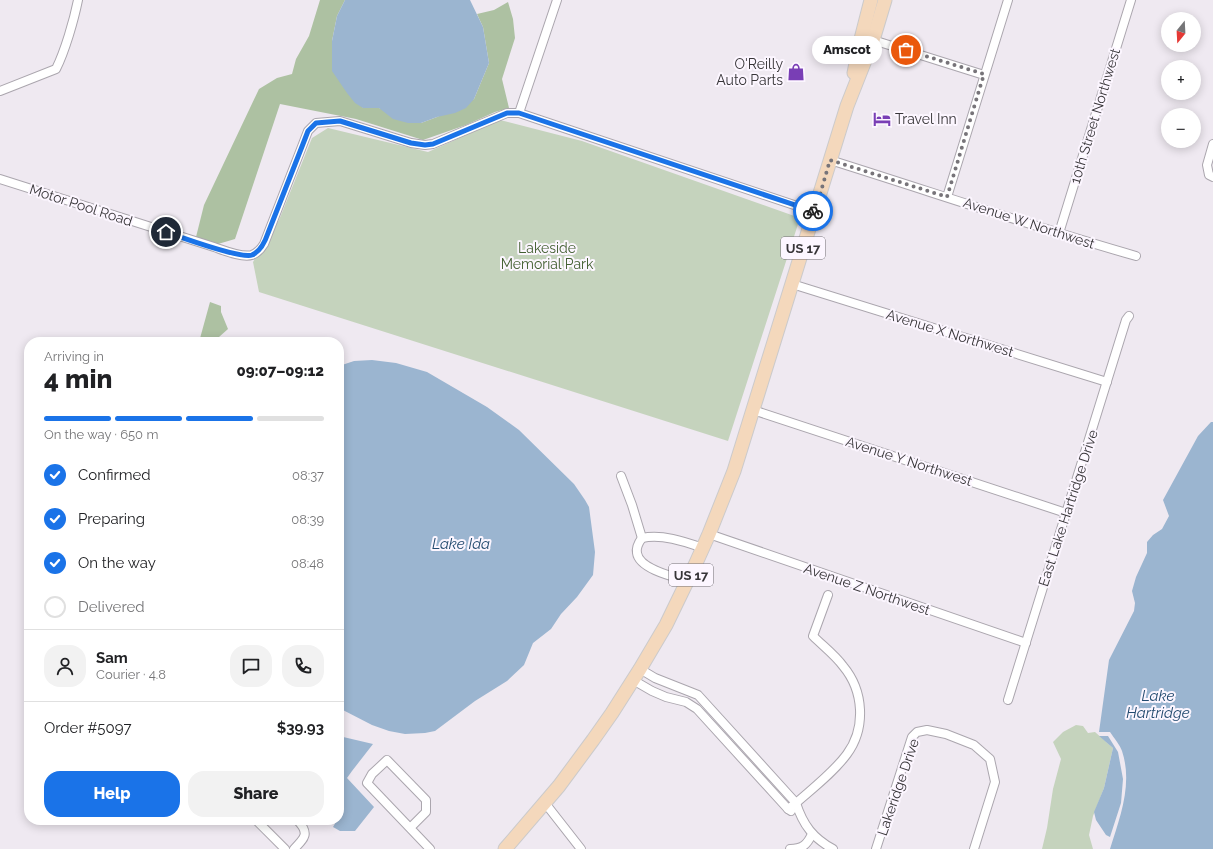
<!DOCTYPE html>
<meta charset="utf-8">
<style>
body{margin:0;font-family:Raleway,sans-serif;background:#f2f2f2;color:#202124;height:100vh;display:flex;flex-direction:column;font-size:15px;white-space:nowrap}
*{box-sizing:border-box;margin:0}
p{font-size:13px;color:#757577}
.icon{flex:none;width:22px;height:22px;fill:none;stroke:currentColor;stroke-width:2;stroke-linecap:round;stroke-linejoin:round}
.map{position:relative;flex:1;overflow:hidden}
.details{position:absolute;left:24px;top:337px;width:320px;height:488px;display:flex;flex-direction:column;background:#fff;border-radius:16px;box-shadow:0 2px 10px #0003}
.details>*{flex:none}
.needle{width:26px;rotate:198deg}
.fabs{position:absolute;left:1161px;top:12px;display:grid;gap:8px}
.fabs a{display:grid;place-items:center;width:40px;height:40px;border-radius:50%;background:#fff;box-shadow:0 2px 10px #0003;font-size:20px}
.pin{position:absolute;display:grid;place-items:center;width:34px;height:34px;color:#fff;margin:-17px;border:2px solid #fff;border-radius:50%;box-shadow:0 1px 4px #0007}
.courier{position:absolute;display:grid;place-items:center;width:40px;height:40px;margin:-20px;border:3px solid #1a73e8;border-radius:50%;background:#fff;color:#222;box-shadow:0 1px 5px #0007}
.bubble{position:absolute;height:28px;border-radius:14px;background:#fff;box-shadow:0 2px 10px #0003;font-size:13px;font-weight:800;line-height:28px;text-align:center}
.headline em{font-style:normal;font-weight:800}
.headline div{display:flex;flex-direction:column-reverse}
.headline{display:flex;align-items:center;justify-content:space-between;height:68px;padding:0 20px}
h1{font-size:26px;font-weight:800;line-height:30px}
.bar{display:grid;grid-template-columns:repeat(4,1fr);gap:6px 4px;align-content:center;height:48px;padding:0 20px}
.bar i{height:5px;border-radius:3px;background:#e0e0e0}
.bar .on{background:#1a73e8}
.bar p{grid-column:span 4}
.line{display:flex;align-items:center;gap:10px;padding:0 20px;border-top:1px solid #e0e0e0}
.line div{flex:1}
.round{display:grid;place-items:center;flex:none;width:42px;height:42px;border-radius:16px;background:#f2f2f2}
ol{padding:0 20px;list-style:none}
li{display:flex;align-items:center;gap:12px;height:44px}
li p{margin-inline-start:auto}
li .icon{padding:4px;border-radius:50%;background:#1a73e8;color:#fff;stroke-width:4}
li:last-child{color:#757577}
li i{width:22px;height:22px;border:2px solid #e0e0e0;border-radius:50%}
.button{display:flex;gap:8px;margin-top:auto;padding:8px 20px}
.button a{flex:1;height:46px;border-radius:16px;background:#1a73e8;color:#fff;font-size:16px;font-weight:800;line-height:46px;text-align:center}
.button a+a{background:#f2f2f2;color:#202124}
.map>svg:first-child{display:block}
.green{fill:#c5d3bd}
.forest{fill:#adc1a2}
.water{fill:#9bb5d0}
.lines{fill:none;stroke-linecap:round;stroke-linejoin:round}
.minor-casing{stroke:#aba6ae;stroke-width:10}
.trunk-casing{stroke:#cbcacb;stroke-width:15}
.minor{stroke:#fff;stroke-width:8}
.trunk{stroke:#f4d8bc;stroke-width:13}
.done{stroke:#777479;stroke-width:4;stroke-dasharray:0 7.2}
.route{stroke:#1a73e8;stroke-width:5}
.labels{text-anchor:middle;dominant-baseline:central;stroke-width:4;stroke-linejoin:round;paint-order:stroke}
.shield{fill:#fcf6ff;stroke:#726f74;stroke-width:1}
.shield-label{font-size:13px;font-weight:bold;fill:#373538}
.poi-label{font-size:14px;fill:#373538;stroke:#fcf6ff;text-anchor:end}
.street-label{font-size:14px;fill:#373538;stroke:#fcf6ff}
.park-label{font-size:14px;fill:#425f31;stroke:#fcf6ff}
.water-label{font-size:15px;font-style:italic;fill:#224a6f;stroke:#fcf6ff}
</style>
<div class="map">
<svg width="1213" height="849" viewBox="0 0 1213 849">
<rect width="100%" height="100%" fill="#efe9f1"/>
<g class="green">
<path d="M500 120 582 141 800 218 728 441 259 292 253 262 279 220 312 138 328 128 428 152Z"/>
<path d="M1076 725 1083 726 1088 733 1095 732 1113 748 1104 788 1093 816 1089 835 1093 849H1042L1047 828 1053 789 1061 759 1053 742 1063 732Z"/>
</g>
<g class="forest">
<path d="M320 0H345L337 16 332 41 363 108H379L421 123 437 117 474 99 489 63 483 27 477 14 494 10 508 2 513 19 515 38 502 79 509 108 495 112 466 125 423 140 356 119 280 104 235 239 218 244 196 237 204 205 259 89 277 78 292 74 296 59 309 36Z"/>
<path d="M210 302 221 306V312L228 329 219 337 216 342H199Z"/>
</g>
<g class="water">
<path d="M345 0H470L483 27 489 63 474 99 466 108 455 113 437 117 421 123H408L393 119 379 108H363L355 103 347 93 332 71V41L337 16Z"/>
<path d="M372 360 396 363 427 372 487 407 519 430 574 484 585 500 589 507 595 552 593 575 577 597 561 614 551 629 533 643 524 665 507 681 475 701 435 731 425 733 405 734 389 731 372 725 339 708V366L354 361Z"/>
<path d="M1211 422H1213V849H1110C1120 817 1133 784 1122 751 1120 745 1114 738 1110 732H1099L1109 660 1134 611 1135 603 1132 591 1136 577 1147 553V542L1153 535 1162 529 1169 516 1163 500 1198 436Z"/>
<path d="M339 736 373 744 352 771 347 778 374 807 355 831H340L333 827 337 820H339L344 803 339 793Z"/>
<path d="M1099 736H1108L1118 752 1123 779 1121 803 1110 837 1106 835 1096 820 1094 812 1104 788 1113 748Z"/>
</g>
<g class="lines">
<g class="minor-casing">
<g id="minor">
<path d="M873 40 984 75"/>
<path d="M0 91 56 69C65 51 74 20 78 0"/>
<path d="M519 113 557 0"/>
<path d="M1213 144 1207 165 1209 175 1213 177"/>
<path d="M830 160C932 192 1034 227 1136 256"/>
<path d="M0 179 214 247C223 250 242 258 252 255 257 253 261 249 264 244L303 144 308 131 316 123 340 121 411 143 425 145 433 144 507 113H519L815 212"/>
<path d="M947 197 1008 0"/>
<path d="M1059 233 1131 0"/>
<path d="M792 284 1107 382"/>
<path d="M753 410 1066 513"/>
<path d="M621 476 632 505 642 538"/>
<path d="M709 534 1026 643"/>
<path d="M688 581C674 577 639 569 637 553 636 548 639 542 642 538 662 534 683 541 703 548"/>
<path d="M640 669 655 678 698 695 796 803C803 825 813 838 833 849"/>
<path d="M633 680 652 691 666 697 686 702 697 709 788 809 791 811"/>
<path d="M1008 700 1126 320 1129 316"/>
<path d="M545 803 581 849"/>
<path d="M788 809 796 803C813 788 834 772 847 754 866 728 864 691 843 666 835 655 823 646 813 636L828 595"/>
<path d="M256 820 285 849"/>
<path d="M410 828 426 812V800L387 760 372 774 367 783 430 849"/>
<path d="M294 849C305 838 310 833 297 820"/>
<path d="M790 849C802 849 807 845 812 834"/>
<path d="M876 849 912 737 917 732 927 730 946 734 974 745 990 759 995 782 974 849"/>
</g>
</g>
<g class="trunk-casing">
<g id="trunk">
<path d="M854 73 861 39 871 0"/>
<path d="M505 849 559 786 593 740 612 713 640 669 666 625 696 563 709 534 734 471 847 106 873 40 885 0"/>
</g>
</g>
<use href="#minor" class="minor"/>
<use href="#trunk" class="trunk"/>
</g>
<g class="lines">
<path class="done" d="M813 211 815 212 830 160 947 197 984 74 906 50"/>
<path class="route" d="M166 232C180 237 241 259 252 255 261 251 265 242 268 233L303 144 308 131 316 123 340 121 411 143 425 145 433 144 507 113H519L813 211"/>
</g>
<defs>
<g id="shop-bare" transform="scale(1.38)"><path d="M-5-2.5h2.3a2.7 3.5 0 0 1 5.4 0H5L5.5 6h-11ZM-1.5-2.5h3a1.5 2.3 0 0 0-3 0Z" fill="#793eb5" stroke="#fcf6ff" stroke-width="2.5" paint-order="stroke"/></g>
<g id="hotel-bare" transform="scale(1.38)"><path d="M-6-4.5h1.5V1H6V5H4.5V3h-9V5H-6ZM-4 0a1.8 1.8 0 1 1 3.6 0ZM.5 0V-2.5h3Q6-2.5 6 0Z" fill="#793eb5" stroke="#fcf6ff" stroke-width="2.5" paint-order="stroke"/></g>
</defs>
<g fill-rule="evenodd">
<use href="#shop-bare" x="796" y="72"/>
<use href="#hotel-bare" x="882" y="119"/>
</g>
<g class="labels">
<g class="shield">
<rect x="781" y="237" width="44" height="22" rx="3"/>
<rect x="669" y="564" width="44" height="22" rx="3"/>
</g>
<g class="shield-label">
<text x="803" y="248">US 17</text>
<text x="691" y="575">US 17</text>
</g>
<g class="poi-label">
<text x="783" y="64">O'Reilly<tspan x="783" dy="16">Auto Parts</tspan></text>
<text x="895" y="119" text-anchor="start">Travel Inn</text>
</g>
<g class="street-label">
<text transform="translate(1095 116) rotate(-73)">10th Street Northwest</text>
<text transform="translate(81 205) rotate(18)">Motor Pool Road</text>
<text transform="translate(1029 223) rotate(18)">Avenue W Northwest</text>
<text transform="translate(950 333) rotate(17)">Avenue X Northwest</text>
<text transform="translate(909 461) rotate(18)">Avenue Y Northwest</text>
<text transform="translate(1068 508) rotate(-72)">East Lake Hartridge Drive</text>
<text transform="translate(867 589) rotate(19)">Avenue Z Northwest</text>
<text transform="translate(898 787) rotate(-71)">Lakeridge Drive</text>
</g>
<g class="park-label">
<text x="547" y="248">Lakeside<tspan x="547" dy="16">Memorial Park</tspan></text>
</g>
<g class="water-label">
<text x="461" y="544">Lake Ida</text>
<text x="1158" y="696">Lake<tspan x="1158" dy="17">Hartridge</tspan></text>
</g>
</g>
</svg>
<div class="fabs">
<a><svg class="needle" viewBox="-14 -14 28 28"><path d="M0-13l5 13h-10z" fill="#e53935"/><path d="M0 13l5-13h-10z" fill="#757577"/></svg></a>
<a>+</a>
<a>−</a>
</div>
<div class="pin" style="left:906px;top:50px;background:#ea580c"><svg class="icon" aria-label="bag" viewBox="0 0 24 24"><path d="M5 8h14l-1 12H6zM9 8a3 3 0 0 1 6 0"/></svg></div>
<div class="pin" style="left:166px;top:232px;background:#1f2937"><svg class="icon" aria-label="home" viewBox="0 0 24 24"><path d="M3 11l9-7 9 7M6 9v11h12V9"/></svg></div>
<div class="courier" style="left:813px;top:211px"><svg class="icon" aria-label="bike" viewBox="0 0 24 24"><circle cx="6" cy="16" r="4"/><circle cx="18" cy="16" r="4"/><path d="M6 16l4-8h5l3 8M10 8l3 8H6M13 5h3"/></svg></div>
<div class="bubble" style="left:812px;top:36px;width:70px">Amscot</div>
<section class="details">
<div class="headline"><div><h1>4 min</h1><p>Arriving in</p></div><em>09:07–09:12</em></div>
<div class="bar"><i class="on"></i><i class="on"></i><i class="on"></i><i></i><p>On the way · 650 m</p></div>
<ol>
<li><svg class="icon" aria-label="check" viewBox="0 0 24 24"><path d="M5 12l5 5 9-10"/></svg>Confirmed<p>08:37</p></li>
<li><svg class="icon" aria-label="check" viewBox="0 0 24 24"><path d="M5 12l5 5 9-10"/></svg>Preparing<p>08:39</p></li>
<li><svg class="icon" aria-label="check" viewBox="0 0 24 24"><path d="M5 12l5 5 9-10"/></svg>On the way<p>08:48</p></li>
<li><i></i>Delivered</li>
</ol>
<div class="line" style="height:72px"><a class="round"><svg class="icon" aria-label="person" viewBox="0 0 24 24"><circle cx="12" cy="8" r="4"/><path d="M4 21q1-7 8-7t8 7"/></svg></a><div><b>Sam</b><p>Courier · 4.8</p></div><a class="round"><svg class="icon" aria-label="chat" viewBox="0 0 24 24"><path d="M4 5h16v11H9l-5 4z"/></svg></a><a class="round"><svg class="icon" aria-label="phone" viewBox="0 0 24 24"><path d="M5 4h4l2 5-3 2q2 4 5 5l2-3 5 2v4C11 20 4 13 5 4z"/></svg></a></div>
<div class="line" style="height:52px"><div>Order #5097</div><b>$39.93</b></div>
<div class="button"><a>Help</a><a>Share</a></div>
</section>
</div>
